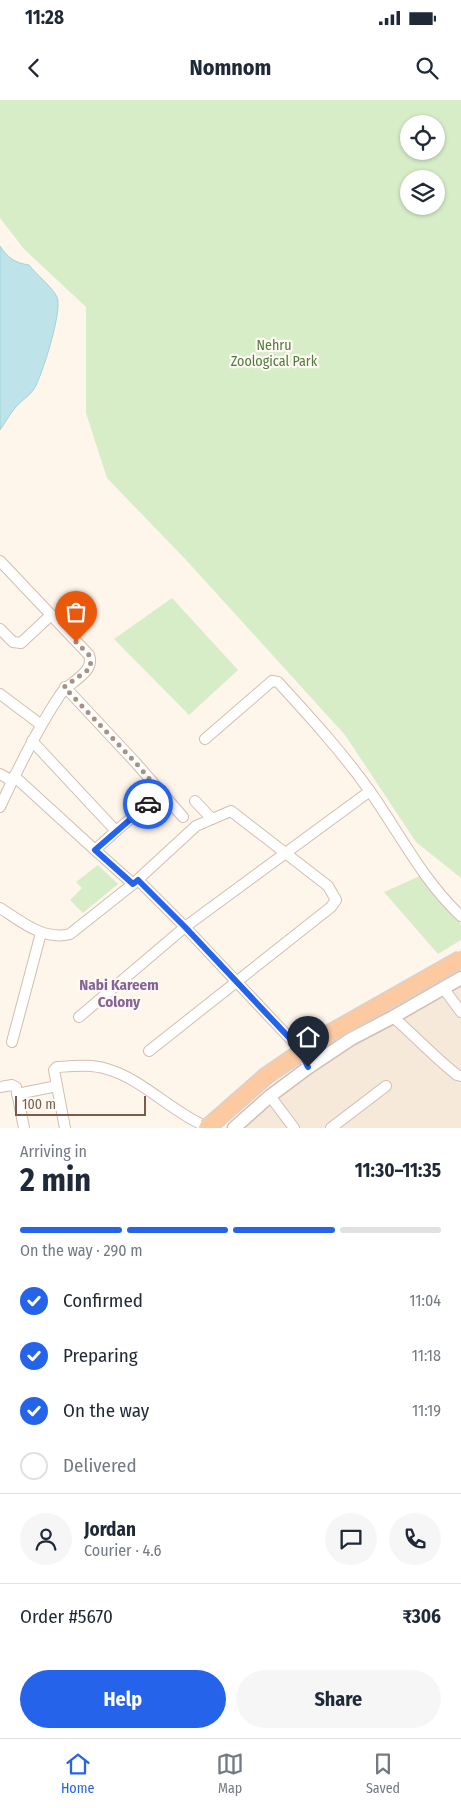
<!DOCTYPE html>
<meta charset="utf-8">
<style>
body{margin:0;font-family:"Fira Sans Condensed",sans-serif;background:#f6f6f7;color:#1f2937;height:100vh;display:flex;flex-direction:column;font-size:19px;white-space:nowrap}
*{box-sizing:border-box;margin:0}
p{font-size:16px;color:#747a83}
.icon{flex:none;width:28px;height:28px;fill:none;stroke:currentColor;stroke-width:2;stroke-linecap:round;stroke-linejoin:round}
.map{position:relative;height:1028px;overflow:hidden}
.sheet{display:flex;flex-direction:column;background:#fff;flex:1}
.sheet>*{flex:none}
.controls{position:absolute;left:400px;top:15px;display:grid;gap:10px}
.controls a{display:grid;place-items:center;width:45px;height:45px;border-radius:50%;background:#fff;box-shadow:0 1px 4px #0004;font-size:25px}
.scale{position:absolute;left:15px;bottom:12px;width:131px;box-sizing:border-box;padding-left:5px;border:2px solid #7b5c4c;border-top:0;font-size:14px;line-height:18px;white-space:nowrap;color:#7b5c4c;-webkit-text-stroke:4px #fffaf3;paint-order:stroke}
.pin{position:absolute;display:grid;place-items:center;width:42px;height:42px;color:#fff;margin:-51px -21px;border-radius:50% 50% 50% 0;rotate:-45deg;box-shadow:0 0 5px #0007}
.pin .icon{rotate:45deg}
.courier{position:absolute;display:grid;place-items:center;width:50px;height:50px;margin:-25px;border:4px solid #2563eb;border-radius:50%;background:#fff;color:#222;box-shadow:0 1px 6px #0007}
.head em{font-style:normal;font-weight:700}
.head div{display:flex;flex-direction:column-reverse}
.head{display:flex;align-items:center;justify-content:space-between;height:85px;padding:0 20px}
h1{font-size:32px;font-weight:700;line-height:38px}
.bar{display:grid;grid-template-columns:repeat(4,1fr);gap:8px 5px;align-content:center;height:60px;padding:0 20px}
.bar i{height:6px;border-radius:4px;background:#e0e1e3}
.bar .current{background:#2563eb}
.bar p{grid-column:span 4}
.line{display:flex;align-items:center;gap:12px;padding:0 20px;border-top:1px solid #e0e1e3}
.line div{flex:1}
.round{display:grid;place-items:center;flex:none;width:52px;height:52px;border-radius:26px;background:#f6f6f7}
ol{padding:0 20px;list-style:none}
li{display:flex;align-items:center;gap:15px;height:55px}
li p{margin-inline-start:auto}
li .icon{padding:5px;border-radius:50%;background:#2563eb;color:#fff;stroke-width:4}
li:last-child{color:#747a83}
li i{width:28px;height:28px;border:2px solid #e0e1e3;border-radius:50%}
.action{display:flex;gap:10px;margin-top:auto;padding:10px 20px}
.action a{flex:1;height:58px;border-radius:30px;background:#2563eb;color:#fff;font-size:20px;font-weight:700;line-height:58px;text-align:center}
.action a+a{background:#f6f6f7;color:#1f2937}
.status{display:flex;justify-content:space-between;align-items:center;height:35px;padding:0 25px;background:#fff;direction:ltr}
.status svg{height:14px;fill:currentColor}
header{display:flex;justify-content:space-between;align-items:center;height:65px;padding:0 20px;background:#fff;font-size:22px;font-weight:700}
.tab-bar{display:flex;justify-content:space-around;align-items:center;height:70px;border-top:1px solid #e0e1e3;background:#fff;font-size:14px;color:#747a83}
.tab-bar a{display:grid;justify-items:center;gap:2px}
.tab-bar .current{color:#2563eb}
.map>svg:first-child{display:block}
.residential{fill:#f6e9d9}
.green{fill:#d7edc8;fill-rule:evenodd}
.water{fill:#bee3e9;stroke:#a3d3dc}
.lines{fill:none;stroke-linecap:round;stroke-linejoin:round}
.minor-casing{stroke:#d2beaf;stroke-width:12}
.tertiary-casing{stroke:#d2beaf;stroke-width:15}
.minor{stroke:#fff;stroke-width:10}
.tertiary{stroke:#fff;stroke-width:12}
.trunk-bridge-casing{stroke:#dad1cd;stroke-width:19;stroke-linecap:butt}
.trunk-bridge{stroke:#fcc9a1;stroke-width:16}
.done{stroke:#a99284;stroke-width:5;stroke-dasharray:0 9}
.route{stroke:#2563eb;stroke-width:6}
.labels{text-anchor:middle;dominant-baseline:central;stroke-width:4.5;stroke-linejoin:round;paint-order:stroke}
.park-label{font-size:14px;fill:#527b40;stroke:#fffaf3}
.neighbourhood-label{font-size:15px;font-weight:bold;fill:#866497;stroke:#fffaf3}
</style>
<div class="status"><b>11:28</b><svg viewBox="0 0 49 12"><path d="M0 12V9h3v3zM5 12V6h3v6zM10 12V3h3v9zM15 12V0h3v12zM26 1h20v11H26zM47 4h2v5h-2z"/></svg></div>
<header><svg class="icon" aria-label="back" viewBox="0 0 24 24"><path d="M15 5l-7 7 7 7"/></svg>Nomnom<svg class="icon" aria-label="search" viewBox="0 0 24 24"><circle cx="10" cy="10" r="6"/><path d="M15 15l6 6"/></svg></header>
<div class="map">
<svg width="461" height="1028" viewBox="0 0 461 1028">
<rect width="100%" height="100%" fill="#fef6eb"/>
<path class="residential" d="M461 874V1028H233L306 966Z"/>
<g class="green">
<path d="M0 0H461V778L416 742 345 635 187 461 107 378 86 313V207L24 149 0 118ZM409 24H436V51H409ZM409 79H436V106H409Z"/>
<path d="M172 498 238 570 189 615 114 539Z"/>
<path d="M98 765 118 784 83 813 70 800 82 788 76 782Z"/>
<path d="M422 775 461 824V840L438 854 384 792Z"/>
</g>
<path class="water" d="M0 146C8 158 15 163 29 165 36 174 53 188 57 197 63 210 42 276 34 289 29 297 20 301 15 308 9 315 5 323 0 330Z"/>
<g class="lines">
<g class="minor-casing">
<g id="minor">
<path d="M0 461 89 555C96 573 68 582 60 595 36 631 18 668 0 707"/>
<path d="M0 529 13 542 21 543 51 515"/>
<path d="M65 587 136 663 183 717"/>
<path d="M0 594 40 624"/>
<path d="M205 639 272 581 278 582C310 617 342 652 369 690 399 732 423 781 461 816"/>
<path d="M32 641 116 731 95 750 133 784"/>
<path d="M0 674 12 681"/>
<path d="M14 676 95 750"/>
<path d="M116 731 161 693"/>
<path d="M138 780 185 827 298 947 309 967"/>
<path d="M0 808C21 821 43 841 70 834L133 784 196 726 212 719 195 701"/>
<path d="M444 889 461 912"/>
<path d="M79 917 185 827 370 691"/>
<path d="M393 917C415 936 434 957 457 975L461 976"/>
<path d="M12 942 41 833"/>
<path d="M149 951 331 807 336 800 328 786 231 711 212 719"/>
<path d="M0 987 12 985 16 987 24 1028"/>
<path d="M17 994 57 986"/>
<path d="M270 996 294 1028"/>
<path d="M65 1028 54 970 57 967C73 966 91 964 107 969 140 978 170 1010 201 1024"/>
<path d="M331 1028 386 986"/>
</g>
</g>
<g class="tertiary-casing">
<path id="tertiary" d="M234 1028 270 996 309 967 351 939 393 917 461 878"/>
</g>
<use href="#minor" class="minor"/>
<use href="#tertiary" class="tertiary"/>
<g class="trunk-bridge-casing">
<path id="trunk-bridge" d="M207 1028 266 976 323 937 461 859"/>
</g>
<use href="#trunk-bridge" class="trunk-bridge"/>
</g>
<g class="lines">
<path class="done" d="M76 542 89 555 91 566 88 570 64 587 136 663 161 693 148 704"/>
<path class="route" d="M148 704 95 750 133 784 138 780 185 827 298 947 308 967"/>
</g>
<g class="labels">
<g class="park-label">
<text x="274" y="245">Nehru<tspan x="274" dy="16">Zoological Park</tspan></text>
</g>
<g class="neighbourhood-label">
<text x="119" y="885">Nabi Kareem<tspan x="119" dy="17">Colony</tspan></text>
</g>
</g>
</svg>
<div class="controls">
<a><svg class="icon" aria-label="locate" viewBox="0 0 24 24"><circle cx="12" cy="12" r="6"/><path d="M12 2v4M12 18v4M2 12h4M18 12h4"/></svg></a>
<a><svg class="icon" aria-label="layers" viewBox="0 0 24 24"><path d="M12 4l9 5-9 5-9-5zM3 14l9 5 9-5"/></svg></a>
</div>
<div class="scale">100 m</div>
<div class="pin" style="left:76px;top:542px;background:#ea580c"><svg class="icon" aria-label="bag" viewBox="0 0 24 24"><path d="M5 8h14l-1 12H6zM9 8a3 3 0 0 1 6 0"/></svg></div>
<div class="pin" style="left:308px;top:967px;background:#1f2937"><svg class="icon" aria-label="home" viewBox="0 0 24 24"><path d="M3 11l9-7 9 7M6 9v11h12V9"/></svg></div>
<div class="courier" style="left:148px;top:704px"><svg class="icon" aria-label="car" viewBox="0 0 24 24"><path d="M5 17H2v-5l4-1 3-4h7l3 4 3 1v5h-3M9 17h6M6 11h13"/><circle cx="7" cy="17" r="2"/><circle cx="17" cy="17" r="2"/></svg></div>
</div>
<section class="sheet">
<div class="head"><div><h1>2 min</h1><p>Arriving in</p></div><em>11:30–11:35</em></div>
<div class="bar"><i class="current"></i><i class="current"></i><i class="current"></i><i></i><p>On the way · 290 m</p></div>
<ol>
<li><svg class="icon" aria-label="check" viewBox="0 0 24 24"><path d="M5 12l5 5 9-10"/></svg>Confirmed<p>11:04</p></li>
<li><svg class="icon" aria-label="check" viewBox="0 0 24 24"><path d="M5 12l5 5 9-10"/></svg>Preparing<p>11:18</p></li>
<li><svg class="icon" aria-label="check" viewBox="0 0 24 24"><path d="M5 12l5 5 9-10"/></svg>On the way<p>11:19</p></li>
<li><i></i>Delivered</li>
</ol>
<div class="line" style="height:90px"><a class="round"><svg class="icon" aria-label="person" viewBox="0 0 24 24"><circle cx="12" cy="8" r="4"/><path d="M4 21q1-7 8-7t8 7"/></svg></a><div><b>Jordan</b><p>Courier · 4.6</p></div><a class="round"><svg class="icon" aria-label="chat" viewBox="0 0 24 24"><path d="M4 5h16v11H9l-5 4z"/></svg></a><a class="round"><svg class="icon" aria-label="phone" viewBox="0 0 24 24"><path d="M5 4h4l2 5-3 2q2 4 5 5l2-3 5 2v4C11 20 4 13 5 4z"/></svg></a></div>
<div class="line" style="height:65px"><div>Order #5670</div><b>₹306</b></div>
<div class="action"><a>Help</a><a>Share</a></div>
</section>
<nav class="tab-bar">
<a class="current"><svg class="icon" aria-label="home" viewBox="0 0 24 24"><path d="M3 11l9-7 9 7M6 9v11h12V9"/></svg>Home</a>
<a><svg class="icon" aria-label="map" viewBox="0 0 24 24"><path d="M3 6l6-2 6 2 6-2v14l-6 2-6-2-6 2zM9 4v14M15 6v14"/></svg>Map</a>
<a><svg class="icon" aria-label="saved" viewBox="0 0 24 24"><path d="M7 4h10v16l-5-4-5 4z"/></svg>Saved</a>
</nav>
